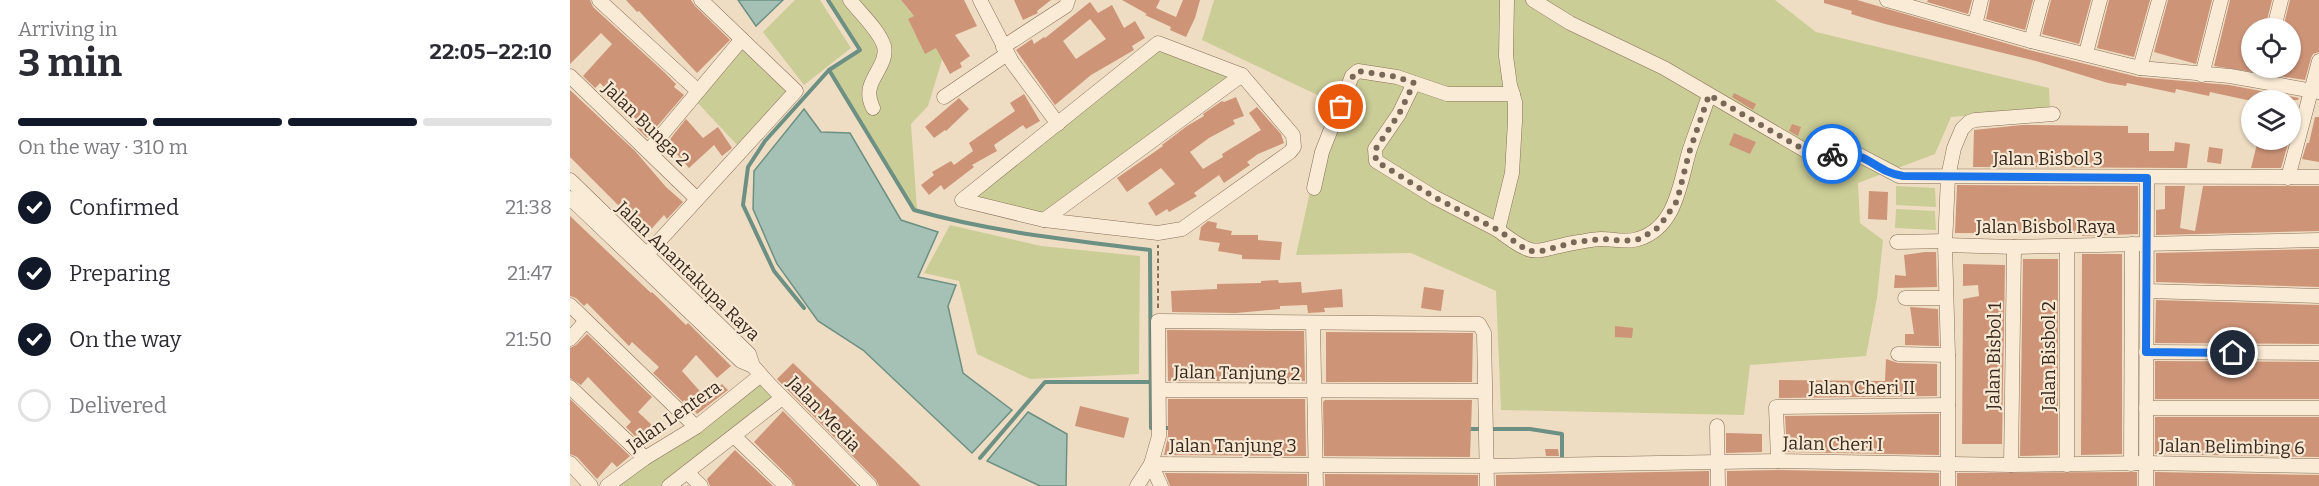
<!DOCTYPE html>
<meta charset="utf-8">
<style>
body{margin:0;font-family:Bitter,serif;background:#f7f7f7;color:#2b2b33;height:100vh;display:flex;flex-direction:column;font-size:22px;white-space:nowrap}
*{box-sizing:border-box;margin:0}
p{font-size:20px;color:#7c7c81}
.icon{flex:none;width:33px;height:33px;fill:none;stroke:currentColor;stroke-width:2;stroke-linecap:round;stroke-linejoin:round}
.map{position:relative;flex:1;overflow:hidden}
.drawer{display:flex;flex-direction:column;background:#fff;width:570px}
.drawer>*{flex:none}
.controls{position:absolute;left:1671px;top:18px;display:grid;gap:12px}
.controls a{display:grid;place-items:center;width:60px;height:60px;border-radius:50%;background:#fff;box-shadow:0 2px 4px #0004;font-size:30px}
.pin{position:absolute;display:grid;place-items:center;width:51px;height:51px;color:#fff;margin:-26px;border:3px solid #fff;border-radius:50%;box-shadow:0 2px 6px #0007}
.courier{position:absolute;display:grid;place-items:center;width:60px;height:60px;margin:-30px;border:4px solid #1a73e8;border-radius:50%;background:#fff;color:#222;box-shadow:0 2px 8px #0007}
.head em{font-style:normal;font-weight:700}
.head div{display:flex;flex-direction:column-reverse}
.head{display:flex;align-items:center;justify-content:space-between;height:102px;padding:0 18px}
h1{font-size:39px;font-weight:700;line-height:45px}
.bar{display:grid;grid-template-columns:repeat(4,1fr);gap:9px 6px;align-content:center;height:72px;padding:0 18px}
.bar i{height:8px;border-radius:4px;background:#e1e1e2}
.bar .on{background:#111827}
.bar p{grid-column:span 4}
ol{padding:0 18px;list-style:none}
li{display:flex;align-items:center;gap:18px;height:66px}
li p{margin-inline-start:auto}
li .icon{padding:6px;border-radius:50%;background:#111827;color:#fff;stroke-width:4}
li:last-child{color:#7c7c81}
li i{width:33px;height:33px;border:3px solid #e1e1e2;border-radius:50%}
main{display:flex;flex:1;min-height:0}
.map>svg:first-child{display:block}
.green{fill:#cbcd97;fill-rule:evenodd}
.water{fill:#a5c1b6;stroke:#6c9083;stroke-width:1.5}
.lines{fill:none;stroke-linecap:round;stroke-linejoin:round}
.stream{stroke:#6c9083;stroke-width:4}
.building{fill:#cd9478;fill-rule:evenodd}
.street-casing{stroke:#896e59;stroke-width:15}
.path{stroke:#896e59;stroke-width:2;stroke-dasharray:4.5 3;stroke-linecap:butt}
.street{stroke:#f9ebd6;stroke-width:14}
.done{stroke:#796758;stroke-width:6;stroke-dasharray:0 10.8}
.route{stroke:#1a73e8;stroke-width:8}
.labels{text-anchor:middle;dominant-baseline:central;stroke-width:4.5;stroke-linejoin:round;paint-order:stroke}
.street-label{font-size:18px;fill:#39281e;stroke:#f6e8d2}
</style>
<main>
<section class="drawer">
<div class="head"><div><h1>3 min</h1><p>Arriving in</p></div><em>22:05–22:10</em></div>
<div class="bar"><i class="on"></i><i class="on"></i><i class="on"></i><i></i><p>On the way · 310 m</p></div>
<ol>
<li><svg class="icon" aria-label="check" viewBox="0 0 24 24"><path d="M5 12l5 5 9-10"/></svg>Confirmed<p>21:38</p></li>
<li><svg class="icon" aria-label="check" viewBox="0 0 24 24"><path d="M5 12l5 5 9-10"/></svg>Preparing<p>21:47</p></li>
<li><svg class="icon" aria-label="check" viewBox="0 0 24 24"><path d="M5 12l5 5 9-10"/></svg>On the way<p>21:50</p></li>
<li><i></i>Delivered</li>
</ol>
</section>
<div class="map">
<svg width="1749" height="486" viewBox="0 0 1749 486">
<rect width="100%" height="100%" fill="#efddc3"/>
<g class="green">
<path d="M225 0H250L281 48 234 85 193 32Z"/>
<path d="M258 0H331L341 13 356 1 376 47 358 106 341 124 347 209 344 210 259 70 290 49ZM338 19 373 44 355 53Z"/>
<path d="M644 0H1205L1246 32 1479 88 1480 109 1381 117 1365 154 1288 183 1290 223 1313 240 1307 298 1296 356 1180 365 1174 415 931 410 926 291 841 253 726 255 760 101 632 40Z"/>
<path d="M588 43 672 75 474 220 392 200Z"/>
<path d="M172 47 219 93 168 146 125 100Z"/>
<path d="M1326 186 1365 188 1366 207 1326 205Z"/>
<path d="M1326 209 1365 211 1366 230 1325 228Z"/>
<path d="M380 225 471 246 570 256 569 374 460 379 407 354 389 281 354 273Z"/>
<path d="M191 375 212 398 99 486H37Z"/>
</g>
<g class="water">
<path d="M168 0H213L186 26Z"/>
<path d="M234 109 251 132 280 133 331 220 368 232 348 277 386 285 378 306 393 373 442 410 402 453 293 350 248 321 207 264 183 209 184 171Z"/>
<path d="M458 412 497 434 496 486H470L417 461Z"/>
</g>
<g class="lines">
<g class="stream">
<path d="M258 0 290 50 259 70 344 210C421 232 501 240 580 250L581 428H602"/>
<path d="M234 308 204 271 173 205 178 167 195 141 259 70"/>
<path d="M897 429H960L992 434V461"/>
<path d="M410 458 475 382H579"/>
</g>
</g>
<g class="building">
<path d="M0 0H20L23 7 94 72 106 84 104 87 114 95 77 138 67 128 71 124 30 83 25 88 13 76 42 44 31 33 0 64Z"/>
<path d="M56 0H121L125 6 160 40 127 73 69 11 67 12Z"/>
<path d="M331 0H394L407 26 385 35 400 56 390 63 392 67 380 74 366 48 355 54 338 19 344 16Z"/>
<path d="M444 0H481L467 11 468 13 453 20Z"/>
<path d="M552 0H590L586 8 606 17 613 0H630L625 18 616 37 600 30 601 27 575 15 577 14Z"/>
<path d="M1254 0H1287L1459 50 1568 77 1659 85 1729 98 1728 100H1677L1640 92 1639 96 1606 89 1605 93 1557 83 1556 86 1538 83 1466 61 1315 24 1281 14 1282 11 1254 3Z"/>
<path d="M1358 0H1402L1398 14 1357 2Z"/>
<path d="M1420 0H1463L1455 30 1416 19Z"/>
<path d="M1481 0H1521L1509 44 1472 34Z"/>
<path d="M1539 0H1580L1564 57 1527 48Z"/>
<path d="M1598 0H1642L1626 64 1584 52Z"/>
<path d="M1660 0H1702L1695 28H1682V68H1720V28H1713L1720 0H1749V52L1743 54 1741 58 1735 80 1644 66Z"/>
<path d="M520 2 528 13 542 5 554 28 565 21 575 38 562 46 564 50 521 75 485 105 446 50 462 39 464 44 474 37 475 38ZM520 19 536 39 506 59 493 41Z"/>
<path d="M0 90 65 151 96 187 113 202 97 219 94 215 75 236 64 225 66 223 0 157Z"/>
<path d="M1164 93 1186 104 1183 110 1162 97Z"/>
<path d="M454 94 470 121 456 129 453 125 424 145 427 151 402 165 404 167 374 190 371 185 359 195 351 185 364 175 362 172 381 161 384 165 403 151 399 143 445 111 440 103Z"/>
<path d="M666 97 674 116 663 120 665 124 639 138 620 152 633 169 653 157 652 154 691 130 679 113 687 107 711 134 714 143 688 154 677 162 680 165 654 183 649 175 624 193 627 196 599 212 597 209 586 216 578 203 605 184 591 168 557 192 547 178 593 146 592 145 617 126 634 116 633 114 652 101 654 102Z"/>
<path d="M389 98 399 109 376 131 375 130 364 138 355 127Z"/>
<path d="M1745 117H1749V162L1732 159 1737 143H1739Z"/>
<path d="M116 119 133 138 148 127 162 148 152 156 144 145 119 168 97 143Z"/>
<path d="M1222 124 1231 127 1228 136 1219 131Z"/>
<path d="M1452 125 1558 126V133H1579V151H1604L1605 142 1620 144 1617 168 1403 167 1404 130Z"/>
<path d="M1164 133 1186 142 1180 154 1159 145Z"/>
<path d="M1688 140H1719L1711 168H1681Z"/>
<path d="M1639 147 1653 149 1651 164 1637 162Z"/>
<path d="M1387 185 1568 186V234L1512 236V234L1385 233Z"/>
<path d="M1595 186H1615L1610 228 1625 231 1633 186H1749V231L1586 235V210L1595 209Z"/>
<path d="M1299 191 1318 192 1317 220 1298 219Z"/>
<path d="M0 216 81 293 82 292 116 325 118 323 161 366 147 378 126 355 112 371 136 398 152 384 158 390 127 414 114 400 113 402 83 373 89 367 62 342 59 346 17 303 14 306 6 298 0 296Z"/>
<path d="M638 221 647 223 646 228 662 231 661 235H688V240L712 242 710 260 672 259V255L648 251 650 243 629 240 631 227Z"/>
<path d="M1749 249V287L1586 282V253Z"/>
<path d="M1355 252H1366L1367 287 1324 288 1325 275 1336 276 1334 255Z"/>
<path d="M1512 254H1552V454L1511 455Z"/>
<path d="M1453 259H1488V455L1450 456Z"/>
<path d="M1393 264 1435 265 1432 444H1392L1393 299 1409 296 1408 285 1393 286Z"/>
<path d="M708 280 709 283 731 282 732 293 772 289 773 307 754 308 755 312 738 313 737 305 710 306V309L666 313 602 312 601 291 647 289V284L691 283V281Z"/>
<path d="M854 287 874 290 871 311 851 308Z"/>
<path d="M1586 300 1749 305V344L1585 343Z"/>
<path d="M1340 307 1368 309 1369 346 1335 345V334H1344Z"/>
<path d="M1045 326 1063 328 1062 338 1045 337Z"/>
<path d="M597 330 734 331 735 381H598Z"/>
<path d="M756 332 903 333 902 382H756Z"/>
<path d="M17 334 82 397 68 412 83 426 69 440 56 427 61 422 18 377 11 385 0 378V348L6 345Z"/>
<path d="M1316 359 1328 363 1367 364V396L1209 398V380L1315 381Z"/>
<path d="M1585 361 1749 362V399H1585Z"/>
<path d="M223 363 320 456 351 486H309L306 480 207 379Z"/>
<path d="M0 399 60 456 47 467 42 462 27 479 7 457 0 454Z"/>
<path d="M598 399H735L736 456 594 455 598 436Z"/>
<path d="M755 400H902L900 457 754 456 753 402Z"/>
<path d="M510 406 559 418 554 438 505 426Z"/>
<path d="M213 411 287 486H225L222 480 184 442Z"/>
<path d="M1369 414V455L1217 452 1215 416Z"/>
<path d="M1585 417H1749V457L1585 454Z"/>
<path d="M1156 433 1192 434V452L1156 453Z"/>
<path d="M975 449H988L989 456H976Z"/>
<path d="M165 450 203 486H140L137 479Z"/>
<path d="M1208 470 1369 473V486H1157V471Z"/>
<path d="M1139 471V486H926V475Z"/>
<path d="M1567 472V486H1387V473Z"/>
<path d="M1585 472 1749 475V486H1585Z"/>
<path d="M595 473 737 474V486H600Z"/>
<path d="M755 474 908 475V486H755Z"/>
</g>
<g class="lines">
<g class="street-casing">
<g id="street">
<path d="M29 0 128 91"/>
<path d="M280 0C290 13 309 30 314 46 319 69 289 81 303 108"/>
<path d="M410 0 442 62 488 124"/>
<path d="M937 0 936 56 940 85 945 102V121L942 173 928 230C969 262 964 249 1009 242 1016 241 1024 239 1031 239 1044 239 1056 243 1068 239 1106 228 1110 183 1119 152 1125 133 1133 114 1139 95"/>
<path d="M963 0 1000 23 1094 68 1243 155 1278 152 1289 155 1329 176 1749 177"/>
<path d="M1317 0 1461 41 1570 68 1660 76 1749 92"/>
<path d="M1405 25 1411 0"/>
<path d="M1704 28 1711 0"/>
<path d="M1461 41 1472 0"/>
<path d="M588 43 672 75 723 135 724 147 720 152 612 229 588 233 474 220 392 200Z"/>
<path d="M433 47 496 6 498 0"/>
<path d="M1516 53 1530 0"/>
<path d="M1570 68 1589 0"/>
<path d="M1632 75 1651 0"/>
<path d="M0 76 127 199"/>
<path d="M844 83 829 114 805 149 806 161 864 197 928 230"/>
<path d="M374 97 437 54"/>
<path d="M79 150 172 39"/>
<path d="M1718 178 1749 61"/>
<path d="M0 180 179 354 183 366 199 384 300 486"/>
<path d="M744 188 752 152 782 76 788 71 827 77 877 94H943"/>
<path d="M0 198 171 361 183 366"/>
<path d="M474 220 672 75"/>
<path d="M1327 242 1376 241"/>
<path d="M1375 245 1444 247 1749 240"/>
<path d="M1497 246V465"/>
<path d="M69 263 226 91 131 0"/>
<path d="M1577 291 1749 296"/>
<path d="M1335 298H1376"/>
<path d="M0 305 126 427"/>
<path d="M743 323 746 486"/>
<path d="M0 339 16 321"/>
<path d="M1576 352 1749 353"/>
<path d="M1328 354 1378 355"/>
<path d="M0 387 75 458"/>
<path d="M589 390 914 391"/>
<path d="M1576 408H1749"/>
<path d="M1147 426 1148 486"/>
<path d="M164 436 216 486"/>
<path d="M1208 461 1206 407 1378 405"/>
<path d="M0 463 21 486"/>
<path d="M581 464 916 466 1208 461 1441 465 1575 463 1749 466"/>
<path d="M581 464 591 486"/>
<path d="M1561 464 1562 244"/>
<path d="M1441 465 1444 247"/>
<path d="M117 472 131 486"/>
<path d="M37 486 75 458 126 427 191 375"/>
<path d="M99 486 212 398"/>
<path d="M567 486 581 464 589 436 588 321 909 324 914 333 917 486"/>
<path d="M1378 486V355L1375 245 1378 177 1384 148 1392 129 1399 122 1405 120 1483 114"/>
<path d="M1576 486 1577 178"/>
</g>
</g>
<path class="path" d="M588 308V245"/>
<use href="#street" class="street"/>
</g>
<g class="lines">
<path class="done" d="M771 107 783 76 788 71 827 77 844 83 829 114 805 150 806 161 864 197 928 230 958 251H972L1005 242 1032 239 1054 241 1070 239 1089 227 1107 201 1119 153 1139 95 1243 155 1262 154"/>
<path class="route" d="M1262 154C1298 149 1302 171 1333 176L1577 178 1576 352 1663 353"/>
</g>
<g class="labels">
<g class="street-label">
<text transform="translate(76 124) rotate(44)">Jalan Bunga 2</text>
<text x="1478" y="159">Jalan Bisbol 3</text>
<text x="1476" y="227">Jalan Bisbol Raya</text>
<text transform="translate(118 271) rotate(44)">Jalan Anantakupa Raya</text>
<text transform="translate(1424 356) rotate(-89)">Jalan Bisbol 1</text>
<text transform="translate(1479 356) rotate(-90)">Jalan Bisbol 2</text>
<text transform="translate(667 373) rotate(1)">Jalan Tanjung 2</text>
<text x="1292" y="388">Jalan Cheri II</text>
<text transform="translate(254 414) rotate(46)">Jalan Media</text>
<text transform="translate(104 416) rotate(-35)">Jalan Lentera</text>
<text transform="translate(1263 444) rotate(1)">Jalan Cheri I</text>
<text x="663" y="446">Jalan Tanjung 3</text>
<text transform="translate(1662 447) rotate(1)">Jalan Belimbing 6</text>
</g>
</g>
</svg>
<div class="controls">
<a><svg class="icon" aria-label="locate" viewBox="0 0 24 24"><circle cx="12" cy="12" r="6"/><path d="M12 2v4M12 18v4M2 12h4M18 12h4"/></svg></a>
<a><svg class="icon" aria-label="layers" viewBox="0 0 24 24"><path d="M12 4l9 5-9 5-9-5zM3 14l9 5 9-5"/></svg></a>
</div>
<div class="pin" style="left:771px;top:107px;background:#ea580c"><svg class="icon" aria-label="bag" viewBox="0 0 24 24"><path d="M5 8h14l-1 12H6zM9 8a3 3 0 0 1 6 0"/></svg></div>
<div class="pin" style="left:1663px;top:353px;background:#1f2937"><svg class="icon" aria-label="home" viewBox="0 0 24 24"><path d="M3 11l9-7 9 7M6 9v11h12V9"/></svg></div>
<div class="courier" style="left:1262px;top:154px"><svg class="icon" aria-label="bike" viewBox="0 0 24 24"><circle cx="6" cy="16" r="4"/><circle cx="18" cy="16" r="4"/><path d="M6 16l4-8h5l3 8M10 8l3 8H6M13 5h3"/></svg></div>
</div>
</main>
